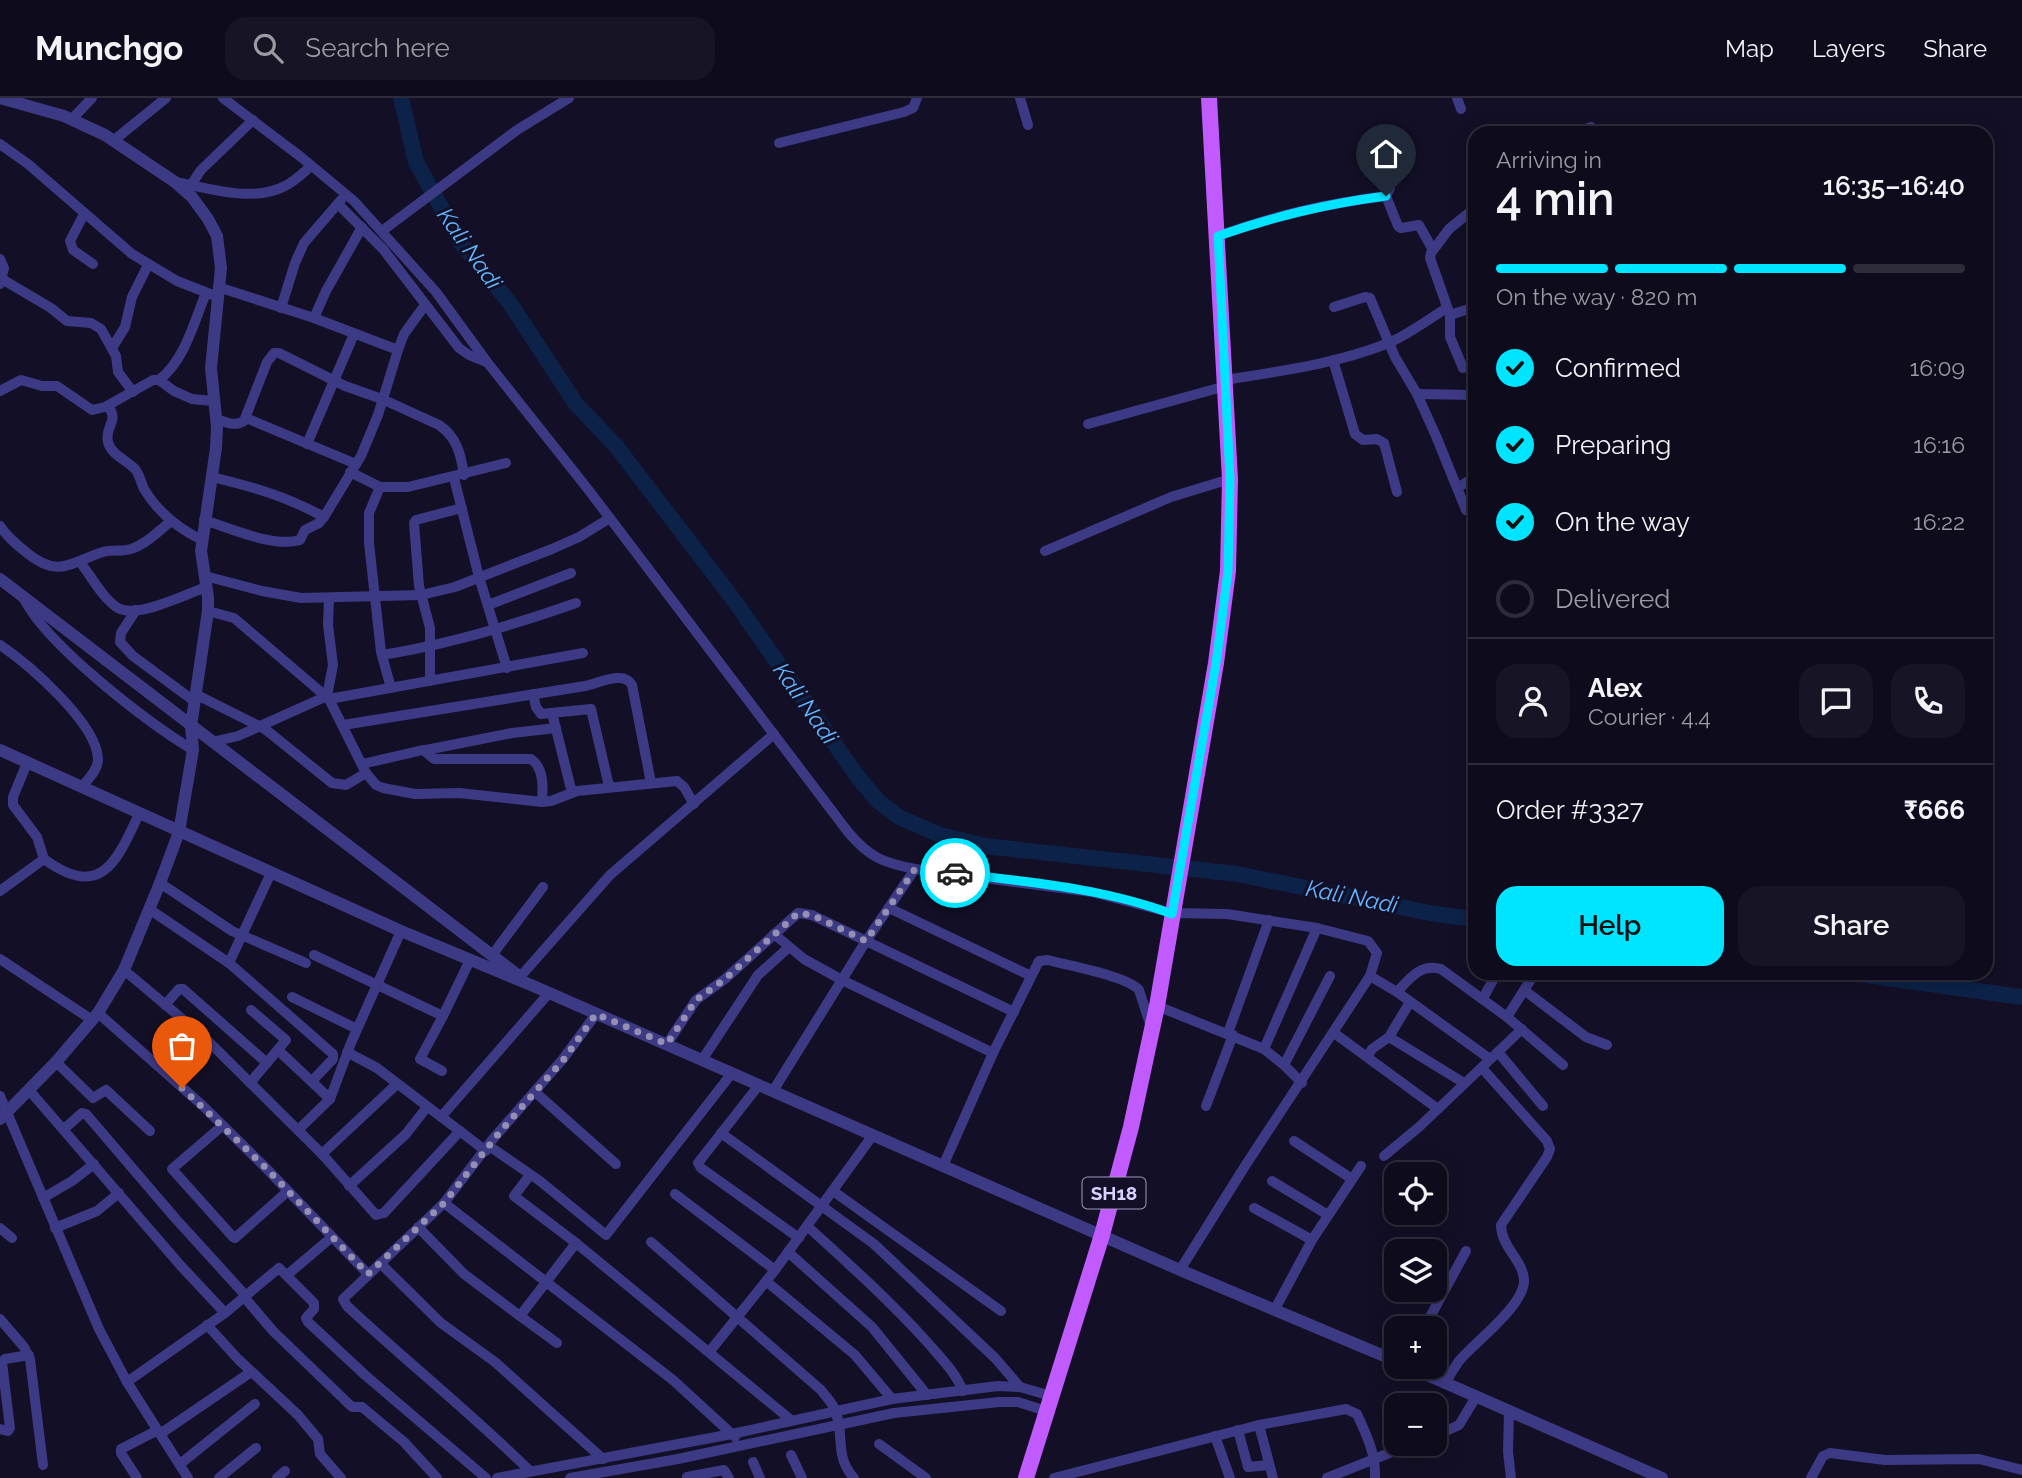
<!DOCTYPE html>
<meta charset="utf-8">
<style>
body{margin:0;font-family:Raleway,sans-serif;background:#171425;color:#f1f3f6;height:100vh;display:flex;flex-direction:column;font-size:26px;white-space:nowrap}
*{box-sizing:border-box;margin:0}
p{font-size:23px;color:#9b9ba3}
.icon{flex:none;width:38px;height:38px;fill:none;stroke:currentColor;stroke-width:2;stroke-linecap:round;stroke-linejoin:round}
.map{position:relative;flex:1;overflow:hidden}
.sheet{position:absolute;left:1468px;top:28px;width:525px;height:854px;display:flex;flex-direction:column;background:#0e0b1c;border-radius:21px;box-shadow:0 4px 18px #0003,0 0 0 2px #2e2b3b}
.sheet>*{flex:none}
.controls{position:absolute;left:1384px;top:1064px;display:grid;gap:14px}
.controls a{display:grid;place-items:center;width:63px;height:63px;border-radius:14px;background:#0e0b1c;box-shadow:0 4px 18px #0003,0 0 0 2px #2e2b3b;font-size:35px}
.pin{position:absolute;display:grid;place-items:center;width:60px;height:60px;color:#fff;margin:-72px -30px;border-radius:50% 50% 50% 0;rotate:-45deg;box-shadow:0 0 7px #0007}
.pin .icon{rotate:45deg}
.courier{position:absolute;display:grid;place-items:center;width:70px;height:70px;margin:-35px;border:5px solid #00e5ff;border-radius:50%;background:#fff;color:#222;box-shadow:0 2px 9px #0007}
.overview em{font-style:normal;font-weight:600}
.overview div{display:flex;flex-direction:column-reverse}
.overview{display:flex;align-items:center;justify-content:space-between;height:119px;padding:0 28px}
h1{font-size:46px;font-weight:600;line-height:52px}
.bar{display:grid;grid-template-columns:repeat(4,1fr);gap:10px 7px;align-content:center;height:84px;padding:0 28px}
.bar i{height:9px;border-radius:5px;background:#2e2b3b}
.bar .on{background:#00e5ff}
.bar p{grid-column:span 4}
.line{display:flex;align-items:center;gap:18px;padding:0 28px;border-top:2px solid #2e2b3b}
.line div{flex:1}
.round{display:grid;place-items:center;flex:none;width:74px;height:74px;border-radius:21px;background:#171425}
ol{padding:0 28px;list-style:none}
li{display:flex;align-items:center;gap:21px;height:77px}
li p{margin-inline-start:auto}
li .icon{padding:7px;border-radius:50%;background:#00e5ff;color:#111;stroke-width:4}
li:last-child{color:#9b9ba3}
li i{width:38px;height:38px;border:4px solid #2e2b3b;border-radius:50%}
.cta{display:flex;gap:14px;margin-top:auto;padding:14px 28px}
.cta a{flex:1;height:80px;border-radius:21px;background:#00e5ff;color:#111;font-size:28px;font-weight:600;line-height:80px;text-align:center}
.cta a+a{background:#171425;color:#f1f3f6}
header{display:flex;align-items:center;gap:42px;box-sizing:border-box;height:98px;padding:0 35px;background:#0e0b1c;border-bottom:2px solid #2e2b3b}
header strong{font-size:33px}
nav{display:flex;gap:38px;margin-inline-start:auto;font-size:24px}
.search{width:490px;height:63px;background:#171425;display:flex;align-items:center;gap:18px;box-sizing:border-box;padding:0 24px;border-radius:21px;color:#9b9ba3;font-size:26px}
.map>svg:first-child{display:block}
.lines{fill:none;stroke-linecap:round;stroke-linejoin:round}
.river{stroke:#0c2248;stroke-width:16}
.minor{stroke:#3d3a85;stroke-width:10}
.tertiary{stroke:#3d3a85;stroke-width:12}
.primary{stroke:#c25bff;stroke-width:16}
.done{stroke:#948fb3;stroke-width:7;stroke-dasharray:0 12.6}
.route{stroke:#00e5ff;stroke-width:9}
.labels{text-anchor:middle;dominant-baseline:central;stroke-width:6;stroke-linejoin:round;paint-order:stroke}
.shield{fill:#130f26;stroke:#9e99be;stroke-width:2}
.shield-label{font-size:19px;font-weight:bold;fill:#d9d4ff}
.water-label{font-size:23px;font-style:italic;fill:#62b6ff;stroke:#130f26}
</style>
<header>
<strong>Munchgo</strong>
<div class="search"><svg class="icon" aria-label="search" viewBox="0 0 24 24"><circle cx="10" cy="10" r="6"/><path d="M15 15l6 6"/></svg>Search here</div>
<nav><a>Map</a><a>Layers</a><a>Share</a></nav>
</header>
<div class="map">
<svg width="2022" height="1380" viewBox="0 0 2022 1380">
<rect width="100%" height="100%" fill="#130f26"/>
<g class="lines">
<g class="river">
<path d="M401 0 416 64 461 145 509 204 576 306 616 348 733 501 857 678 878 703 899 719 940 737 985 748 1237 776 1435 816 1475 821"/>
<path d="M1851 875 2022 899"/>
</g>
<g class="minor">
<path d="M223 0 301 59 354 103 436 194 487 264 587 390 848 734C869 759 883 765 915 771L1092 794 1172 815 1227 816 1317 830 1368 843 1377 855 1370 878 1245 1068 1180 1172"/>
<path d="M1020 0 1028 27"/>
<path d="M1457 0 1461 11"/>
<path d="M72 21 92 0"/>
<path d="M1575 35 1591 29 1598 35"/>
<path d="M113 43 166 0"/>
<path d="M779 45 904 14 913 10 917 0"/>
<path d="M0 46 28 66 132 156 177 183 218 199"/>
<path d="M175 84C209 90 253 105 285 88 295 83 303 75 311 68"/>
<path d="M191 87 201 72 253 22"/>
<path d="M1386 98 1398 128 1401 130 1419 127 1433 152"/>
<path d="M338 106 383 151 459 250 469 257 486 264"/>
<path d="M1475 110 1449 131 1431 155 1430 160 1450 217 1475 209"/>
<path d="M84 116 70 143 73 152 93 166"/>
<path d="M382 133 517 32 569 0"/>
<path d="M1218 138C1277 117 1324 106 1386 98L1390 90 1376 52"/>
<path d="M0 161 4 170 0 186"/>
<path d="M2 181 51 210 67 223 91 225 101 231 116 258 118 274 133 294"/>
<path d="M218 189 314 220 398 252"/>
<path d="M1334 209 1365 199 1370 200 1395 259 1417 296 1436 338 1466 412H1475"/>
<path d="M281 210 295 165 304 145 341 102"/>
<path d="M1450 217V239L1463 270"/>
<path d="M314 220 326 193 362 129"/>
<path d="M112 250 125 229 132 199 148 167"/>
<path d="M1333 262 1355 336 1363 342 1377 341 1384 345 1397 394"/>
<path d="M159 282C185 262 194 224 206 195"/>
<path d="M1226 282C1280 273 1335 266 1386 246 1407 238 1427 222 1447 210"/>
<path d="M0 293 21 282 42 288H57L92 312 105 309 153 282H159L174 293 192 301 213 303"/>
<path d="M1417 296 1475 297"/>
<path d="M108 308C120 324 104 328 108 344 111 357 127 362 135 371 140 377 141 385 144 391 158 414 179 431 202 442"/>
<path d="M246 320 356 366"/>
<path d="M216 321C226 324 235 329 244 323L267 264 274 255H279L345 288 382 301 439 327C457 339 461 357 464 377"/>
<path d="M1088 326 1226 288"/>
<path d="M307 346 354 236"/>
<path d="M350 374 380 389H408L506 365"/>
<path d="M212 379C253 389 286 398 324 419"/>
<path d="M454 380 479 479 507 570"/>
<path d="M380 389 369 415V445L381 554 391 590"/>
<path d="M1457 390 1475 379"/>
<path d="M204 422C230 430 273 450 300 442L305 432 319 425 324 419 361 358 378 317 398 252 404 236 425 207"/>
<path d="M0 428C7 439 17 447 27 455 59 481 71 464 103 454 112 451 122 454 131 451 146 446 159 433 171 423"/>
<path d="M1045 453 1171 399 1230 381"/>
<path d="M80 464C91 478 103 501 118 510 137 521 187 496 206 489"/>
<path d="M205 478 262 493 301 500 421 497 455 489 552 451 579 439 610 420"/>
<path d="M23 499C45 546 147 624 193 652"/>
<path d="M488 507 571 475"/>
<path d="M136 512 121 535 120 544 133 558 194 603"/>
<path d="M208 513 234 520 329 601 366 675 376 687 383 690 415 696 459 695 542 704 551 703 577 693 677 683 684 689 694 706"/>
<path d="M0 547C28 566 97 625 98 661 98 672 88 681 82 689"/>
<path d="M382 557C450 546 511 528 576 505"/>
<path d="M430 583V530L419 488 414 425 416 422 462 410"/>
<path d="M195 596 265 631 332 685 346 687 366 675"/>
<path d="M533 596 536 609 541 616 591 611 609 688"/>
<path d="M329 601 583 555"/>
<path d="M552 615 572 695"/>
<path d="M343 627 585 588C599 585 624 572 632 587L651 685"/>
<path d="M212 644 238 638 327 598 333 567 328 527 329 500"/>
<path d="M426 652 512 635 556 630"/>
<path d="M27 665 13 699V707L37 739 44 761"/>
<path d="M362 666 423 652 434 661H531C544 670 543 689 542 704"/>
<path d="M160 785 232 833 306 865"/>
<path d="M0 793 44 761C101 803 117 763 139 716"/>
<path d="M889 810 1031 878"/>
<path d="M149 811 229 865 271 775"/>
<path d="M774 836 804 861 842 882 993 955"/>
<path d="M493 856 543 789"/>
<path d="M314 857 443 918 470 862"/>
<path d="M0 861 92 922"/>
<path d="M229 865 333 956V961L312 983"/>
<path d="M124 872 205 940 322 1056 376 1117 384 1115 460 1033"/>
<path d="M1370 878 1397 894 1490 961"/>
<path d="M520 879 610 777 774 636"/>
<path d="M1524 892 1586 939 1607 947"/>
<path d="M1397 894C1410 880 1421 865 1441 871L1507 919 1563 967"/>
<path d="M292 899 357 931"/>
<path d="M1483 900 1497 875"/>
<path d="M165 907 179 891H183L267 965"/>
<path d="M1157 908 1264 951 1284 967 1302 985"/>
<path d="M98 915 202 1007 264 1068 368 1176"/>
<path d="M1507 919 1535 875"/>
<path d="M1228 935 1269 822"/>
<path d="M1334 935 1438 1011"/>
<path d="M1389 939 1464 985"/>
<path d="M667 946 696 902 725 881 798 815 812 817 1014 914"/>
<path d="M1264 951 1317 830"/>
<path d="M278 952 330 1001"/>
<path d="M347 954 377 970 486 1053"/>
<path d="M1498 954 1543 1008"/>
<path d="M1367 959 1372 951 1389 939 1410 904"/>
<path d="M702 962 758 877 788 850"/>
<path d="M56 964 93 1000 106 992 150 1033"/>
<path d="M1284 967 1330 878"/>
<path d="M442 973 420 961 443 918"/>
<path d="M250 985 286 942 251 912"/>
<path d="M759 987 698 1065 701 1070 799 1140"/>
<path d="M29 992 181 1168 225 1215"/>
<path d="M773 993 866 843 915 771"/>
<path d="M535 994 616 1066"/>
<path d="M0 998 99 1231 127 1284 188 1380"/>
<path d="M1206 1008 1233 937"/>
<path d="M441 1019 549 895"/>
<path d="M222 1028 172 1071 233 1139 235 1140 288 1093"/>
<path d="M64 1031 82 1015 86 1016 175 1120 246 1198"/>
<path d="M298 1032 330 1001 351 945 401 833"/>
<path d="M721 1035 874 1146 995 1260 1020 1289"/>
<path d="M1294 1043 1352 1081"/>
<path d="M489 1048 540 1083 606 1137 732 975"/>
<path d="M322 1056 397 986"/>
<path d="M1384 1058 1419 1029 1522 931"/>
<path d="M943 1068 993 955 1039 863 1048 862C1069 868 1127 878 1139 892L1151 929"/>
<path d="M530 1077 514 1098 576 1145"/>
<path d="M1272 1083 1328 1117"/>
<path d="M349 1088 406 1036 427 1009"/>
<path d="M833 1093 1001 1213"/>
<path d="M675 1096 775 1172"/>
<path d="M43 1100 72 1083 94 1066"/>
<path d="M444 1105 673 1282 735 1339"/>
<path d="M1254 1110 1312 1142"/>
<path d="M807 1128C849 1166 890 1203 928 1245 941 1260 955 1274 963 1293"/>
<path d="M418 1129 464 1176 520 1218 576 1145 791 1322"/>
<path d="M0 1130 12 1140"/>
<path d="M55 1130 97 1113 119 1095"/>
<path d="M651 1144 821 1292C825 1298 831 1303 834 1310 846 1335 833 1357 854 1380"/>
<path d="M788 1154 872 1229 927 1297"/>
<path d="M380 1165 441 1225 495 1264 603 1361"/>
<path d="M287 1177 332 1139"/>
<path d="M766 1183 855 1257 892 1301"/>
<path d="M244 1199 273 1233 352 1309H362L404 1344 437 1380"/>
<path d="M1275 1211 1312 1142 1361 1068"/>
<path d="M520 1218 557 1245"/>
<path d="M0 1221 24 1249 30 1261 43 1367"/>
<path d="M207 1227 238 1261 298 1317 318 1341 320 1356 341 1380"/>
<path d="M1424 1230 1466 1153"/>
<path d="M710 1253 775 1172 873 1037"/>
<path d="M127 1284 225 1215 279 1170 314 1205V1211L306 1220 308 1224 365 1277 486 1380"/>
<path d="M1445 1286C1449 1278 1454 1270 1459 1263 1475 1244 1525 1207 1524 1182 1523 1162 1501 1149 1501 1127L1547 1059 1550 1051 1547 1043 1482 970"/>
<path d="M1509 1313 1508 1354 1511 1380"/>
<path d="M1259 1327 1273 1380"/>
<path d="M0 1331 8 1333 10 1330 2 1264 5 1261 29 1257"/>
<path d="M1238 1332 1248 1369 1269 1367"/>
<path d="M160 1336 251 1274"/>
<path d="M1215 1338 1230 1380"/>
<path d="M1435 1338 1459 1327 1476 1299"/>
<path d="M879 1346 926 1380"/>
<path d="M791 1357 802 1380"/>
<path d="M753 1364 760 1380"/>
<path d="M180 1366 255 1306"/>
<path d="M530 1373C471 1315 407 1264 347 1208L343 1201 444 1105 492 1042 563 961 596 916"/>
<path d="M687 1379 724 1372 729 1380"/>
<path d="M137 1380 121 1355V1351L158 1332"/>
<path d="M219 1380 256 1350"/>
<path d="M277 1380 285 1373"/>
<path d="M497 1380 732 1336 892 1301 998 1288 1020 1289 1051 1298"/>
<path d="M570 1380 678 1361 894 1315 999 1304H1018L1046 1313"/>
<path d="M1054 1380 1259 1327 1346 1311 1357 1316C1367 1338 1376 1356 1375 1380"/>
<path d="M1327 1380 1412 1346"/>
<path d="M1811 1380 1823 1358 1830 1355 1885 1362 1979 1361 2022 1372"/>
</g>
<g class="tertiary">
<path d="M0 0 64 18 105 37 175 84 192 99 208 121 217 138 221 170 211 270 217 329 216 350 201 453 208 499V513L191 628 193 652 179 734 160 785 124 872 98 915 56 964 0 1021"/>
<path d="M0 481 519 878"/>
<path d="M0 652 401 833 531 887 1180 1172 1396 1263"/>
<path d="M1409 1269 1662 1380"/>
</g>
<path class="primary" d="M1026 1380 1102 1137 1131 1029 1157 908 1216 565 1228 473 1230 381 1209 0"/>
</g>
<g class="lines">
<path class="done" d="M182 990 264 1068 368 1176 444 1105 499 1035 564 961 596 916 667 946 696 902 725 881 798 815 812 817 866 843 915 771 955 775"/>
<path class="route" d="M955 775C1027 784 1104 790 1172 816L1216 565 1228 473 1230 381 1218 138C1276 118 1325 106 1386 98"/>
</g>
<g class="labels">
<rect class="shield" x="1082.5" y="1079.5" width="63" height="31" rx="5"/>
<g class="shield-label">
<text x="1114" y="1095">SH18</text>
</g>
<g class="water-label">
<text transform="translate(470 150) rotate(55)">Kali Nadi</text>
<text transform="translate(806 605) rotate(55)">Kali Nadi</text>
<text transform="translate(1352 798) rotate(11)">Kali Nadi</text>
</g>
</g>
</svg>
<div class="controls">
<a><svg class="icon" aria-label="locate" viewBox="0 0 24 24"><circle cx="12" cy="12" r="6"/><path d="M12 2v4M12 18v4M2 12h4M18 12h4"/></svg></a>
<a><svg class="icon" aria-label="layers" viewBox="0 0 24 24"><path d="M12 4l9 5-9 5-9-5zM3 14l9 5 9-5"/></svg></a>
<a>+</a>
<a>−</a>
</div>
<div class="pin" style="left:182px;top:990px;background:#ea580c"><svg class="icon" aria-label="bag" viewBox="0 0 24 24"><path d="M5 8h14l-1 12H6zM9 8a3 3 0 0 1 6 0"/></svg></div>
<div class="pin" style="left:1386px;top:98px;background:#1f2937"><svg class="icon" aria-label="home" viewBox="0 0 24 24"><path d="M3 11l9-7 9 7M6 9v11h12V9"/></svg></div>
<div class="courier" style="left:955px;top:775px"><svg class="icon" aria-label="car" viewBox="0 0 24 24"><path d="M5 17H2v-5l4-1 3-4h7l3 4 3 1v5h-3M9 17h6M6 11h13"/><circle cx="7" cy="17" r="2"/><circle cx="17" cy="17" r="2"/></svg></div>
<section class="sheet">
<div class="overview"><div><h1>4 min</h1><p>Arriving in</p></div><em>16:35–16:40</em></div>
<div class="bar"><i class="on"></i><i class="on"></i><i class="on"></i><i></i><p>On the way · 820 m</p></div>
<ol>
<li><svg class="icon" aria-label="check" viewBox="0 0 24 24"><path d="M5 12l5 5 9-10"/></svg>Confirmed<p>16:09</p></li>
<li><svg class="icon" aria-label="check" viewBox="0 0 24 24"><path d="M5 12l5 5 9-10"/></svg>Preparing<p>16:16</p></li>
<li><svg class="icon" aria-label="check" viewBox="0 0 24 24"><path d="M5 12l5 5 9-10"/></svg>On the way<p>16:22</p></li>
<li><i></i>Delivered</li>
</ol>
<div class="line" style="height:126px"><a class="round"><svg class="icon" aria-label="person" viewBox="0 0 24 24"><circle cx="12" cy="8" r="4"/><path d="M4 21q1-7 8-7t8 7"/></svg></a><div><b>Alex</b><p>Courier · 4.4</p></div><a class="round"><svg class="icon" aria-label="chat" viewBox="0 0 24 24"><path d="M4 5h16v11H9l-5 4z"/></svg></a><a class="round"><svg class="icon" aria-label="phone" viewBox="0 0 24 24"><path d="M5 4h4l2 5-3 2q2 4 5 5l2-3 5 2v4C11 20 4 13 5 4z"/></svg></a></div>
<div class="line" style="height:91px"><div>Order #3327</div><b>₹666</b></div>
<div class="cta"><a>Help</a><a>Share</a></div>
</section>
</div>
